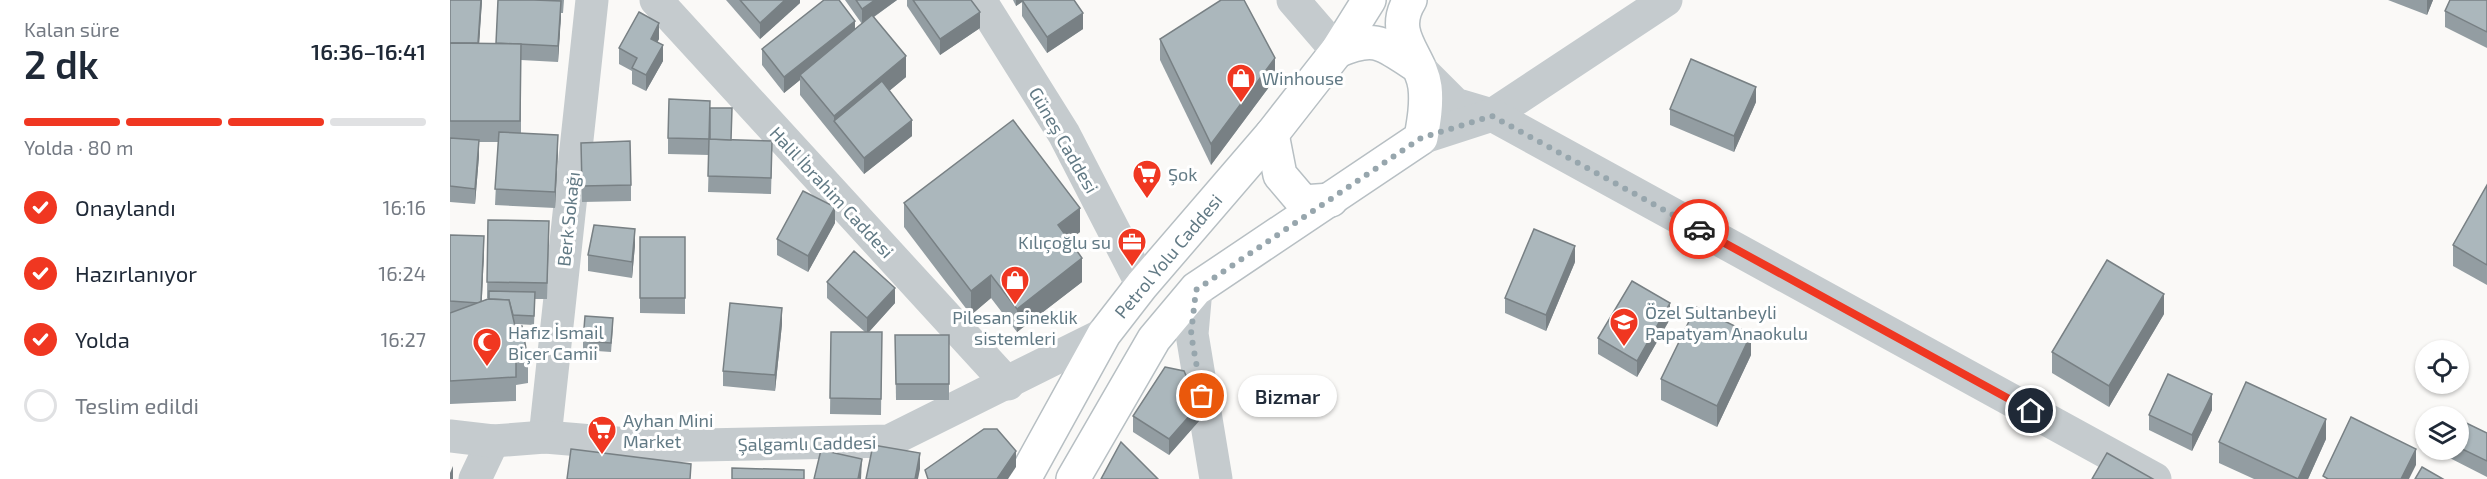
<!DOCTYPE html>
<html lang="tr">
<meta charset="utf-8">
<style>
body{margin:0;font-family:"Exo 2",sans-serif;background:#f2f2f3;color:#1f2937;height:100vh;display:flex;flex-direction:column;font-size:22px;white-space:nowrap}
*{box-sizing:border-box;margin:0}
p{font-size:20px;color:#747a83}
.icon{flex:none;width:33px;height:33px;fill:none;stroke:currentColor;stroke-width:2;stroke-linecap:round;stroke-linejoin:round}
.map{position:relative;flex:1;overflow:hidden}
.side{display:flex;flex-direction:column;background:#fff;width:450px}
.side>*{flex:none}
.fabs{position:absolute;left:1965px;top:340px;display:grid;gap:12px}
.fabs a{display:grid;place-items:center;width:54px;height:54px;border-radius:50%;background:#fff;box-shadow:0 2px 4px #0004;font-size:30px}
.pin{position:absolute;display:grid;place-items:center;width:51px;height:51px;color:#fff;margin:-26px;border:3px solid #fff;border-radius:50%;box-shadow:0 2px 6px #0007}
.courier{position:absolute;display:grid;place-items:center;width:60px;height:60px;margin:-30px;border:4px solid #f03721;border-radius:50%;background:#fff;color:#222;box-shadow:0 2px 8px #0007}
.bubble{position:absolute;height:42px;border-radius:21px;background:#fff;box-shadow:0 2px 4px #0004;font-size:20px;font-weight:600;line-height:42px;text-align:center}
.overview em{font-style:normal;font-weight:600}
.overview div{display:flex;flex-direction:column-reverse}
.overview{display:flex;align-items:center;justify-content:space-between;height:102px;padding:0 24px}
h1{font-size:39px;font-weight:600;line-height:45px}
.bar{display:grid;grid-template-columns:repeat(4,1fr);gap:9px 6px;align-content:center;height:72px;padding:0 24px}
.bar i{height:8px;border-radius:4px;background:#e0e1e3}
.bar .on{background:#f03721}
.bar p{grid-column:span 4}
ol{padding:0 24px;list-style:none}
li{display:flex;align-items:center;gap:18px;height:66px}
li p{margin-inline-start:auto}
li .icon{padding:6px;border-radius:50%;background:#f03721;color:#fff;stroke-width:4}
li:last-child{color:#747a83}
li i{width:33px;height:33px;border:3px solid #e0e1e3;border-radius:50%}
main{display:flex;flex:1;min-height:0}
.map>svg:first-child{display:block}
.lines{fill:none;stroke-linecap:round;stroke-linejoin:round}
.secondary-casing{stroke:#b7bfc3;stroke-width:36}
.minor{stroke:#c5cbce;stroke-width:33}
.tertiary{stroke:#c5cbce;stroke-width:33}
.secondary{stroke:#fff;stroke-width:33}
.wall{fill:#939da2}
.shaded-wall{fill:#788084}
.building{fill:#abb7bc;stroke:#788084;stroke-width:1.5}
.done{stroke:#97a6ad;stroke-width:6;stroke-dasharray:0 10.8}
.route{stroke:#f03721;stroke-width:8}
.labels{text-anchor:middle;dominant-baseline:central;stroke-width:6;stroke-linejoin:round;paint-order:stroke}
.poi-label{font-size:18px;fill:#627a85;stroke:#fff;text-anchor:start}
.street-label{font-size:18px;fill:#627a85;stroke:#fff}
</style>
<main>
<section class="side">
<div class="overview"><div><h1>2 dk</h1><p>Kalan süre</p></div><em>16:36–16:41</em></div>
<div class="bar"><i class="on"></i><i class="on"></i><i class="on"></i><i></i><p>Yolda · 80 m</p></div>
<ol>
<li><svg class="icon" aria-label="check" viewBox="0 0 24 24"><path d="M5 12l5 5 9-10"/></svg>Onaylandı<p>16:16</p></li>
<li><svg class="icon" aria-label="check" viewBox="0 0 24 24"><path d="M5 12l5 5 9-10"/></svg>Hazırlanıyor<p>16:24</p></li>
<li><svg class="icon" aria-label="check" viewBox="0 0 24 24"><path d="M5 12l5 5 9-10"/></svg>Yolda<p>16:27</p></li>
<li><i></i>Teslim edildi</li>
</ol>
</section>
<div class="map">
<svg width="2037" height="479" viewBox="0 0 2037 479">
<rect width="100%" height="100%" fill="#faf9f7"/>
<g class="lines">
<g class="secondary-casing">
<g id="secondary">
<path d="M887 51C927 34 933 44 967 66"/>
<path d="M822 134 830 175 853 202 881 200"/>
<path d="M574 479 654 334 692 285 822 134 887 51 919 0"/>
<path d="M623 479 704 339 746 289 971 138C974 121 977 104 975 87 971 55 938 35 960 0"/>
</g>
</g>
<g class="minor">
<path d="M206 0 558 384"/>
<path d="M530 0 614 134 692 285"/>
<path d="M968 67 1005 104 1042 115 1216 0"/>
<path d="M971 138 1042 115 1705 479"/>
<path d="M746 289 742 334 766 479"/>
<path d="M95 437 142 0"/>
<path d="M25 479 43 441"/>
</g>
<g class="tertiary">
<path d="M843 0 887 51"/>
<path d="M0 436 43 441 95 437 202 446 439 441 654 334"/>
</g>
<use href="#secondary" class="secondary"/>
</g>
<g class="wall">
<path d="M0 0H32L29 43 46 44 48 0H114L113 13H111L108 62 71 60V133L108 151 105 208 45 205 48 142H29V156L25 204 0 202Z"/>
<path d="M276 0H350V3L310 39Z"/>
<path d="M395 0H447L424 17 456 77 439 91 462 136 414 174 350 95V80L334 93 312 65V49L405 29 412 24Z"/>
<path d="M457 0H521L530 28 490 55 457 6Z"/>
<path d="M563 0H624L633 29 597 53 572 16V2L566 6Z"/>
<path d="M1938 0H1983L1977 15Z"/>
<path d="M2037 0V48L1995 27V11Z"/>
<path d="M209 39 207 42 213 61 196 91 182 84V71L169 64V48Z"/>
<path d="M710 39 825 79 761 165 710 60Z"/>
<path d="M1306 102 1284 152 1220 125V109Z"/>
<path d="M260 108 282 140 322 157 321 194 258 192 259 155 218 154V138Z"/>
<path d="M131 143 181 185V201L132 202Z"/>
<path d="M2037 185V285L2003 266V245Z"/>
<path d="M454 203 630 232 619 240 632 282 567 332 541 298 521 315 454 227Z"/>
<path d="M38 220 99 237 97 299H85L84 325 65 324 78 360V383L66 385V401L0 404V235L34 252 31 302 39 299 37 298Z"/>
<path d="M385 223 358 272 327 255V239Z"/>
<path d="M190 237H235V314L190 313Z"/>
<path d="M185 245 182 278 138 271V255Z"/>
<path d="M1125 262 1096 331 1055 313V298Z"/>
<path d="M377 282 445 303 419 332H432L431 415 380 414 381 332H415L377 298Z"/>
<path d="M1714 314 1659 407 1602 373V352Z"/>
<path d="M1220 319 1187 377 1148 354V338Z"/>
<path d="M332 324 325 391 273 386V371Z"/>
<path d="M163 327 161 352 133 350V341Z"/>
<path d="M445 335H499V400H446Z"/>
<path d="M1301 355 1267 427 1211 400V379Z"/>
<path d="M1762 410 1742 451 1699 430V415Z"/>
<path d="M683 416 749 421 719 455 683 432Z"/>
<path d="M2008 419 2037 433V477L1988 452V450H2008Z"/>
<path d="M1876 439 1858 479H1804L1769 463V442Z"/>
</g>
<g class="shaded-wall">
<path d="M31 0H32L28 62V46Z"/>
<path d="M335 0H350V3L310 39V23Z"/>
<path d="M425 0H447L412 25V9Z"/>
<path d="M566 0H576H572V2L566 6Z"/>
<path d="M1977 0H1983L1977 15Z"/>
<path d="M111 1V17L108 62V46Z"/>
<path d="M530 12V28L490 55V39Z"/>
<path d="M633 13V29L597 53V37Z"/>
<path d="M405 21V36L350 75V80L334 93V77Z"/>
<path d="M209 23V39L201 55V39Z"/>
<path d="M213 45V61L196 91V75Z"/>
<path d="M456 56V77L392 130 384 121V116Z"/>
<path d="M825 58V79L761 165V144Z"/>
<path d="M1306 87V102L1284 152V136Z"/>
<path d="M462 120V136L414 174V158Z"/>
<path d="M108 135V151L105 208V192Z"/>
<path d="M29 140V156L25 204V189Z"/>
<path d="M385 207V223L358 272V256Z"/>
<path d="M630 208V232L608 249V225Z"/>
<path d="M185 229V245L182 278V262Z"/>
<path d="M34 236V252L31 319V303Z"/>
<path d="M1125 246V262L1096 331V315Z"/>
<path d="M632 258V282L567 332V309Z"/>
<path d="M541 275V298L521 315V291Z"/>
<path d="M445 288V303L417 334V318Z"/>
<path d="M1714 294V314L1659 407V386Z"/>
<path d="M1220 303V319L1187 377V361Z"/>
<path d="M332 308V324L325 391V375Z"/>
<path d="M1301 334V355L1267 427V406Z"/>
<path d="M1762 394V410L1742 451V435Z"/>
<path d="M749 405V421L719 455V439Z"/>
<path d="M1876 419V439L1858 479H1848Z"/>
<path d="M1966 449V465L1959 479H1951Z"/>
<path d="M566 451V467L558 479H547Z"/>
<path d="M470 453V469L468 479H465Z"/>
<path d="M412 459 411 479H408Z"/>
<path d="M3 466V479H0V473Z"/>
</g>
<g class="building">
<path d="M0 0H31L28 43H0Z"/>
<path d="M48 0H84L111 1 108 46 46 43Z"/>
<path d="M290 0H335L310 23Z"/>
<path d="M374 0H389L405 21 334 77 312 49Z"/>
<path d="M406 0H425L412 9Z"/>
<path d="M463 0H521L530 12 490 39Z"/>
<path d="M572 0H624L633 13 597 37Z"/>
<path d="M771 0H794L825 58 761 144 710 39Z"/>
<path d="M2000 0H2037V32L1995 11Z"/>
<path d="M189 12 209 23 201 39 213 45 196 75 182 68 187 58 169 48Z"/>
<path d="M422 15 456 56 384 116 350 75Z"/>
<path d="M0 43 71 44 70 121H0Z"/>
<path d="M1241 59 1306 87 1284 136 1220 109Z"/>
<path d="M432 81 462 120 414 158 384 121Z"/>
<path d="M219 99 260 101 259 139 322 141 321 178 258 176 259 139 218 138Z"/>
<path d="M260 108H282L281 140 260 139Z"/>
<path d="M563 120 630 208 608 225 632 258 567 309 541 275 521 291 454 203Z"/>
<path d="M49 132 108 135 105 192 45 189Z"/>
<path d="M0 138 29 140 25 189 0 186Z"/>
<path d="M180 141 181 185 132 186 131 143Z"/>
<path d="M2037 185V265L2003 245Z"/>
<path d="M353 191 385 207 358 256 327 239Z"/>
<path d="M38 220 99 221 97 283 37 282Z"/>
<path d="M144 225 185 229 182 262 138 255Z"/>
<path d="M1084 229 1125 246 1096 315 1055 298Z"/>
<path d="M0 235 34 236 31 302 28 303 0 301Z"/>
<rect x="190" y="237" width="45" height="61"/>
<path d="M404 251 445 288 417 318 377 282Z"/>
<path d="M1657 260 1714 294 1659 386 1602 352Z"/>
<path d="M1182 281 1220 303 1187 361 1148 338Z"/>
<path d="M39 291 85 292 84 316 63 315 59 300 39 299Z"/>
<path d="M38 299 59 300 65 326H72L78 360 66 361V377L0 381V313Z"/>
<path d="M280 303 332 308 325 375 273 371Z"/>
<path d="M1246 307 1301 334 1267 406 1211 379Z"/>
<path d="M135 316 163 318 161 343 133 341Z"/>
<path d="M381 332H432L431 399 380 398Z"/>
<path d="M445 335H499V384H446Z"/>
<path d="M715 367 734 371 749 405 719 439 683 416Z"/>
<path d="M1718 374 1762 394 1742 435 1699 415Z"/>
<path d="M1796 382 1876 419 1848 479 1769 442Z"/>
<path d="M1999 414 2005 417H1998Z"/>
<path d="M1901 417 1966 449 1951 479H1878L1873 476Z"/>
<path d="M2008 419 2037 433V461L2008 447Z"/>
<path d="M534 429H547L566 451 547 479H478L475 470Z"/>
<path d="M671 442 708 479H651Z"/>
<path d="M423 445 470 453 465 479H416Z"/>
<path d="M121 449 241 464 240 479H117Z"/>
<path d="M371 450 412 459 408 479H364Z"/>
<path d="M1657 453 1703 479H1642Z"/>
<path d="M1972 467 1993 479H1965Z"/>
<path d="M282 468 354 470V479H282Z"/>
</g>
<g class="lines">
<path class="done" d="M752 396 741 334 746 290 971 138 1042 116 1249 229"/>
<path class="route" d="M1249 229 1581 411"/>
</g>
<defs>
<g id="shop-pin" transform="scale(1.5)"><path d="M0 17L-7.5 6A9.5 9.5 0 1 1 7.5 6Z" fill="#f03721" stroke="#fff"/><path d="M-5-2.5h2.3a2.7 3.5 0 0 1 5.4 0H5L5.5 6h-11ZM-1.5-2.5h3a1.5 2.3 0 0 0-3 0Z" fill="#fff"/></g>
<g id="supermarket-pin" transform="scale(1.5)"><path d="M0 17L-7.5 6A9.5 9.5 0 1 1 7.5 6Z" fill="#f03721" stroke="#fff"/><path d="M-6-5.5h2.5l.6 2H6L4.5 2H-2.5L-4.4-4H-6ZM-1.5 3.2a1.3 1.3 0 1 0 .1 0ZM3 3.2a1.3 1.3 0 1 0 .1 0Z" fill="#fff"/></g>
<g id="office-pin" transform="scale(1.5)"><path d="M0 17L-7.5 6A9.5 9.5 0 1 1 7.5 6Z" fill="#f03721" stroke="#fff"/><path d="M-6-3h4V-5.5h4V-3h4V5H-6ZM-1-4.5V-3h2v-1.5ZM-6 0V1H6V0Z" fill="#fff"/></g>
<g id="school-pin" transform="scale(1.5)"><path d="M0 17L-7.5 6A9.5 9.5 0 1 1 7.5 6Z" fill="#f03721" stroke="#fff"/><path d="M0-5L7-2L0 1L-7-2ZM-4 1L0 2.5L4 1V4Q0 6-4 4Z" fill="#fff"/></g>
<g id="mosque-pin" transform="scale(1.5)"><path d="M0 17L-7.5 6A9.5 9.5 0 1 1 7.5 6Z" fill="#f03721" stroke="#fff"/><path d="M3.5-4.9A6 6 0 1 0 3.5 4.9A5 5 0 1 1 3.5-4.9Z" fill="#fff"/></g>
</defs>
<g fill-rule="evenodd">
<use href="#shop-pin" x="791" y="78"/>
<use href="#supermarket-pin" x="697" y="174"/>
<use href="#office-pin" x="682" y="242"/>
<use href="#shop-pin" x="565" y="280"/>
<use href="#school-pin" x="1174" y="322"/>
<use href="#mosque-pin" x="37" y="342"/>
<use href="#supermarket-pin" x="152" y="430"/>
</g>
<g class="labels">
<g class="poi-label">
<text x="812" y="78">Winhouse</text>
<text x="718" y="174">Şok</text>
<text x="661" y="242" text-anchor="end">Kılıçoğlu su</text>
<text x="1195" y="312">Özel Sultanbeyli<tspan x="1195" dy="21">Papatyam Anaokulu</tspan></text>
<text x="565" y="317" text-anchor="middle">Pilesan sineklik<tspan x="565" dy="21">sistemleri</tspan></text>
<text x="58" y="332">Hafız İsmail<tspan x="58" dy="21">Biçer Camii</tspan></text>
<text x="173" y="420">Ayhan Mini<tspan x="173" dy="21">Market</tspan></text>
</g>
<g class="street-label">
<text transform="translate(614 140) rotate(60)">Güneş Caddesi</text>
<text transform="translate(382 192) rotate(47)">Halil İbrahim Caddesi</text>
<text transform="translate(118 219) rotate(-84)">Berk Sokağı</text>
<text transform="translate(718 256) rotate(-50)">Petrol Yolu Caddesi</text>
<text transform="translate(357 443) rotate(-1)">Şalgamlı Caddesi</text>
</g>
</g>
</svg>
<div class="fabs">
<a><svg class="icon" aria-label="locate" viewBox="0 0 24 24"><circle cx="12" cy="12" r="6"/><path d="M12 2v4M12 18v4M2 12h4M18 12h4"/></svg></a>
<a><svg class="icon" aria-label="layers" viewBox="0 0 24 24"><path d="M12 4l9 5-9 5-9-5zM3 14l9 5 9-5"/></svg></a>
</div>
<div class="pin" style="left:752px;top:396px;background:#ea580c"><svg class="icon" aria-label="bag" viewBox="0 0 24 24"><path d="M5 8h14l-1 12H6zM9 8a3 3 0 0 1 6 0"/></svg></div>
<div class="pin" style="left:1581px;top:411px;background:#1f2937"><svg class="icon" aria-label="home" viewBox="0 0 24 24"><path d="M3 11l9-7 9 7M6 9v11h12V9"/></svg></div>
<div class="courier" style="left:1249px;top:229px"><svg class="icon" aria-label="car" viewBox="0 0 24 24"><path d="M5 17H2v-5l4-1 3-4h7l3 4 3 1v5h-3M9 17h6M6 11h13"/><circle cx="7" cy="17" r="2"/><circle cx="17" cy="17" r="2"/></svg></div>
<div class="bubble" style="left:788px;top:375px;width:99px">Bizmar</div>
</div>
</main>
